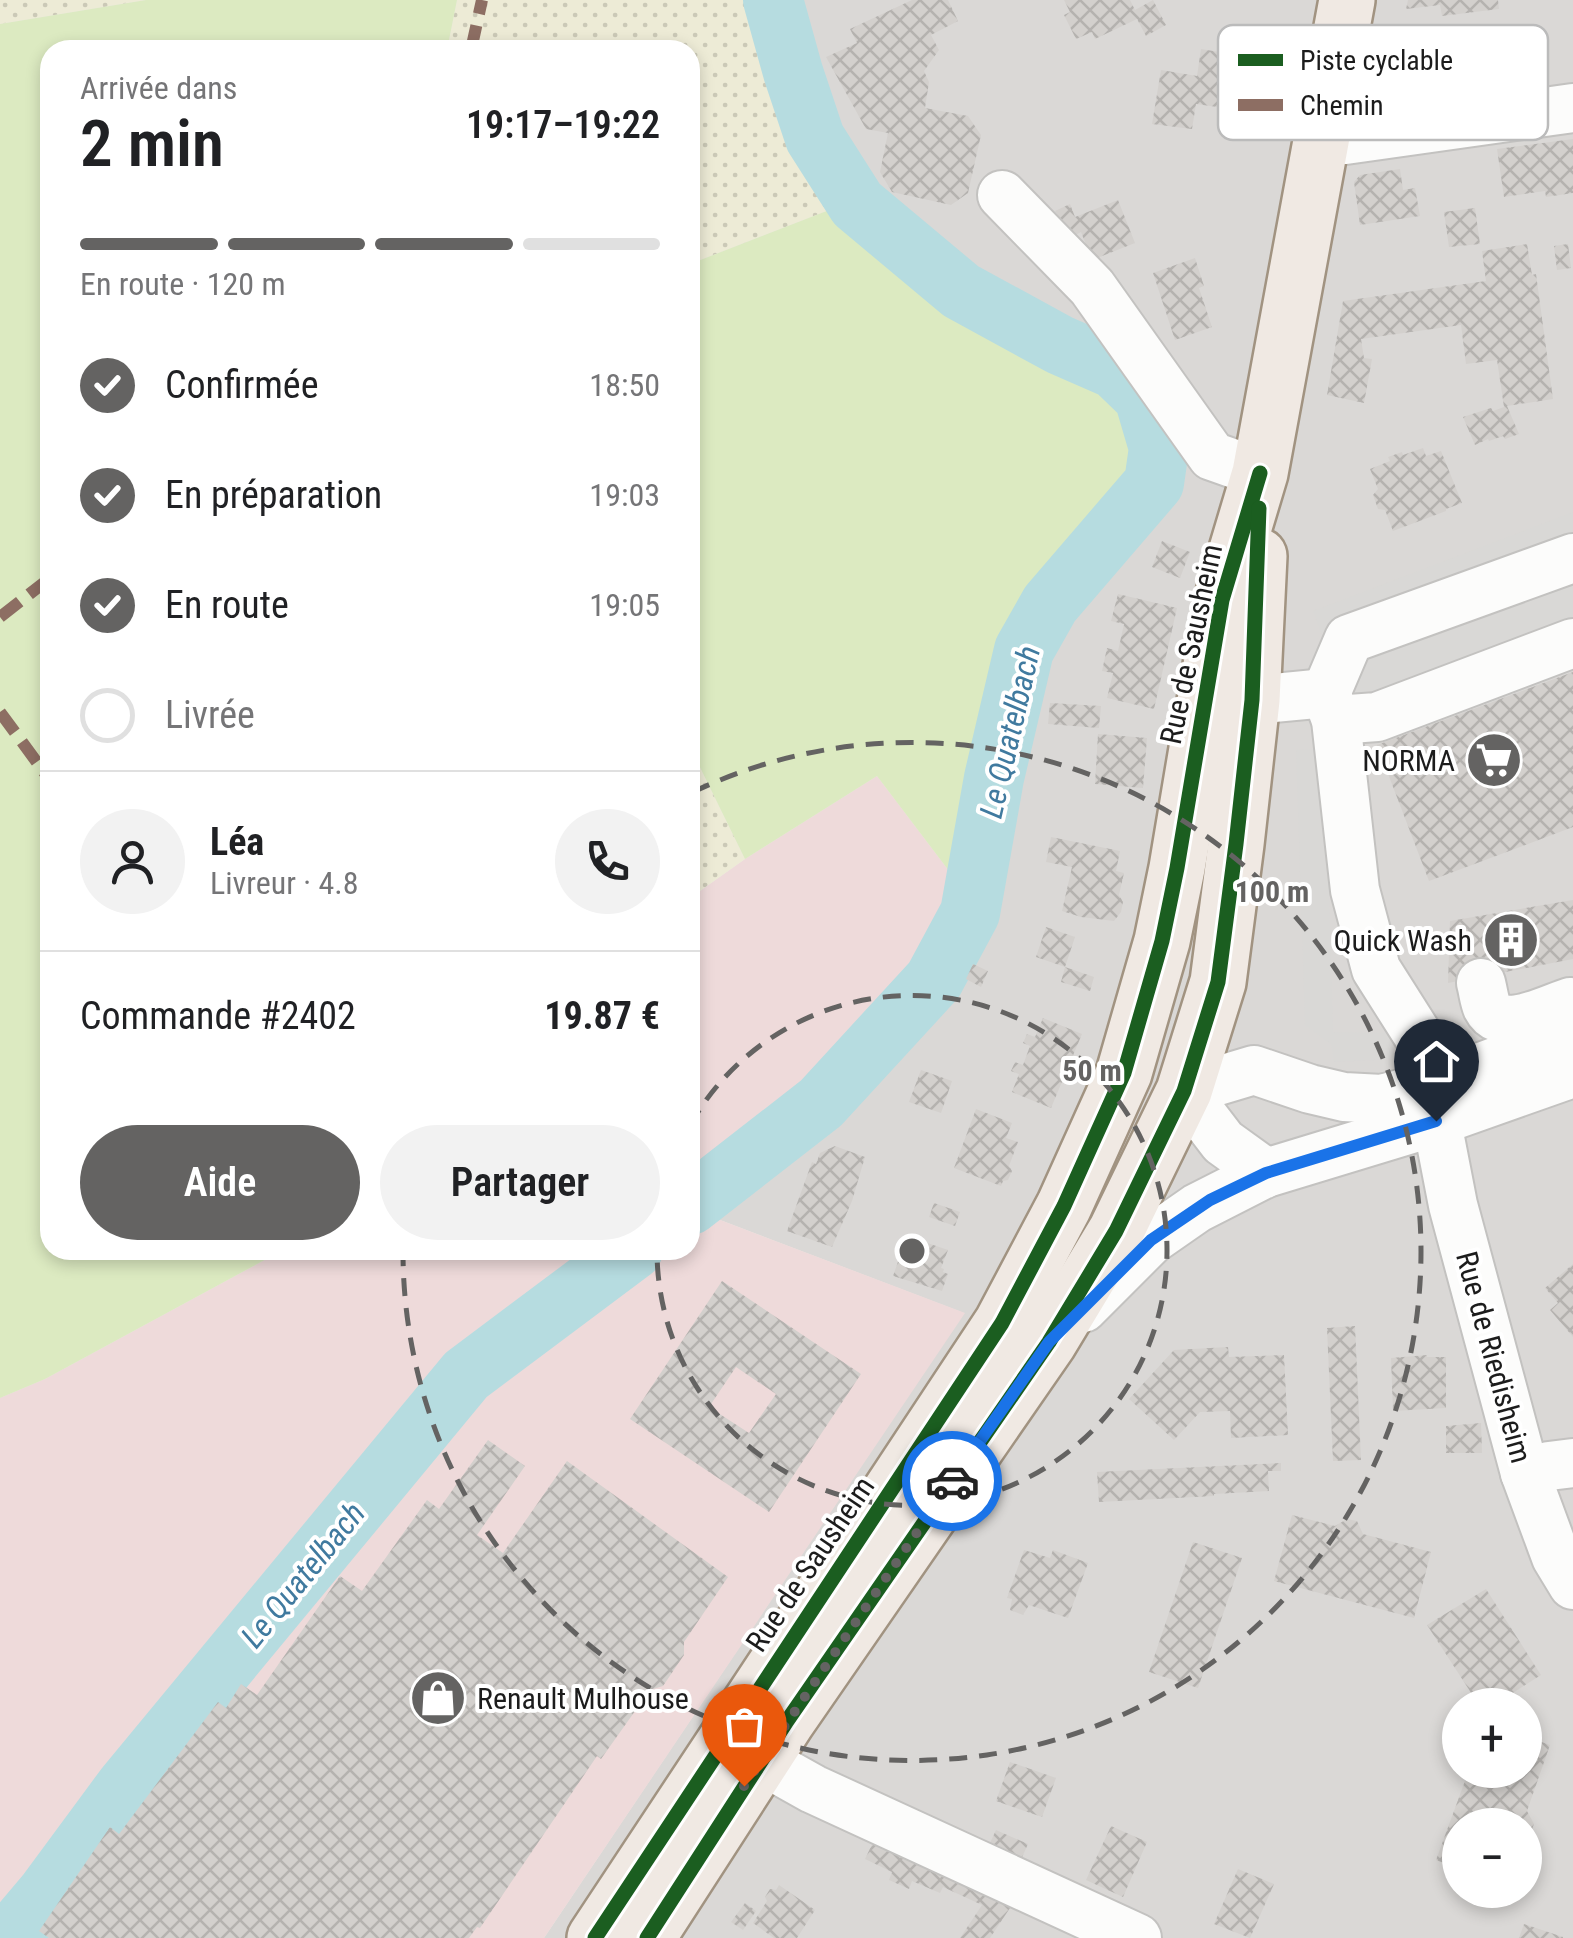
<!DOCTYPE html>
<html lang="fr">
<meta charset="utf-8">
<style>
body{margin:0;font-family:"Roboto Condensed",sans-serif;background:#f2f2f2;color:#202124;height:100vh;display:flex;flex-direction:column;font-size:38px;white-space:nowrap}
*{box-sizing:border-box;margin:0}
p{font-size:32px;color:#757577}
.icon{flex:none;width:55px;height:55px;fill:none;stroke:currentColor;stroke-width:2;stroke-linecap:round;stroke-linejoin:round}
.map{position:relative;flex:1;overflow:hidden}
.side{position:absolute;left:40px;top:40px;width:660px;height:1220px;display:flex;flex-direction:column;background:#fff;border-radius:30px;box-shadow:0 5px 15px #0003}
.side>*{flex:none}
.tools{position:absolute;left:1442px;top:1688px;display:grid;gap:20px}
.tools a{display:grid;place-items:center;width:100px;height:100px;border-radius:50%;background:#fff;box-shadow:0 5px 15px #0003;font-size:50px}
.pin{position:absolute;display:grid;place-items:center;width:85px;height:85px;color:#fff;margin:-102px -42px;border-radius:50% 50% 50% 0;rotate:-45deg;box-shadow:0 0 10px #0007}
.pin .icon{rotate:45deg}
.courier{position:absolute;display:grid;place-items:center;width:100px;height:100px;margin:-50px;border:8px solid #1a73e8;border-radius:50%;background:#fff;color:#222;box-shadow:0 2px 12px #0007}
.headline em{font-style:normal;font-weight:600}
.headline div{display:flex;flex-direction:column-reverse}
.headline{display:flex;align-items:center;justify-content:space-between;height:170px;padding:0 40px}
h1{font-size:65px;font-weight:600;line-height:75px}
.bar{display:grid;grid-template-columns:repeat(4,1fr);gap:15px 10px;align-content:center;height:120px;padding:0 40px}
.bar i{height:12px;border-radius:8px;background:#e0e0e0}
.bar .active{background:#646362}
.bar p{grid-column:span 4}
.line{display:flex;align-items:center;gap:25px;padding:0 40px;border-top:2px solid #e0e0e0}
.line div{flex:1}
.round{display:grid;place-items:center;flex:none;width:105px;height:105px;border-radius:52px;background:#f2f2f2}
ol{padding:0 40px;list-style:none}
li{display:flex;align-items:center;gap:30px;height:110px}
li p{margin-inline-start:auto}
li .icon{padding:10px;border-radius:50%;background:#646362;color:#fff;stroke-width:4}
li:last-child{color:#757577}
li i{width:55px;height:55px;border:5px solid #e0e0e0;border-radius:50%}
.action{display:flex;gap:20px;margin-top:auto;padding:20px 40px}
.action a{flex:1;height:115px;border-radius:60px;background:#646362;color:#fff;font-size:40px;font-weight:600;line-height:115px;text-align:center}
.action a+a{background:#f2f2f2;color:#202124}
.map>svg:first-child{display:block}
.residential{fill:#dad8d6;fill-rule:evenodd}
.commercial{fill:#eedada}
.religious{fill:#d9d8d6}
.farmland{fill:url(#farmland-dots)}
.grass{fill:#dceac1}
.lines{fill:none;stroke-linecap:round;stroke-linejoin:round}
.river{stroke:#b6dce0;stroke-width:60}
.building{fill:url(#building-cross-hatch);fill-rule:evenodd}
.minor-casing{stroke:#c3c2c0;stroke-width:52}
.major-casing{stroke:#a19381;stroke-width:60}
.minor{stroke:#fcfcfb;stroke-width:48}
.major{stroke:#f0e9e3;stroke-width:55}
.quiet{stroke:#8d6e63;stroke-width:12;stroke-dasharray:25 12;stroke-linecap:butt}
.cycleway-casing{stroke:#fff;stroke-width:21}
.cycleway{stroke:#1b5e20;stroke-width:15}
.done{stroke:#646362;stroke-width:10;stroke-dasharray:0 18}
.route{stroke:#1a73e8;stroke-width:12}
.ring{fill:none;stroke:#646362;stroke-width:5;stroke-dasharray:18 12}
.labels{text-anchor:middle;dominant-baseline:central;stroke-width:8;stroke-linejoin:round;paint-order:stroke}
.street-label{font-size:30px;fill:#1c1c1c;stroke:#fff}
.poi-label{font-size:30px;fill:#1c1c1c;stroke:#fff;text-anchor:end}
.water-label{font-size:32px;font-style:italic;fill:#407a9f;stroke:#fff}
.key{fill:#fff;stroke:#bbb;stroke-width:2.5}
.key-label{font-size:28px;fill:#1c1c1c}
.centre{fill:#646362;stroke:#fff;stroke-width:5}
.ring-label{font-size:30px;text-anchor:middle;font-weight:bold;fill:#646362;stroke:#fff;stroke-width:8;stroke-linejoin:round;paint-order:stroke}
</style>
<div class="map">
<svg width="1573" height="1938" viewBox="0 0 1573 1938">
<defs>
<pattern id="farmland-dots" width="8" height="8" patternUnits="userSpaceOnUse" patternTransform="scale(2.5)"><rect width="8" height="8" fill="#edebd6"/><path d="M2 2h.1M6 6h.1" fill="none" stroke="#cbc9b7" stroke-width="1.8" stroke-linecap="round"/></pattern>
<pattern id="building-cross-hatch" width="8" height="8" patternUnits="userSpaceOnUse" patternTransform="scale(2.5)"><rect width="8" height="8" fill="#d3d0cd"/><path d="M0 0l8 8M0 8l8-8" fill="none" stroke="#b5b2af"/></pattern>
</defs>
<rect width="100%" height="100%" fill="#ebe8e4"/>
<path class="residential" d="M763 0H1573V1938H544L964 1313 707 1215 968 896 1008 639 1138 478 955 300 837 207 805 149ZM1460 1705H1525V1770H1460ZM1460 1825H1525V1890H1460Z"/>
<path class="commercial" d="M877 776 968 896 707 1215 965 1313 544 1938H0V1398L45 1379 283 1250H690V898L745 859Z"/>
<g class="religious">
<path d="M1573 512V637L1374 713 1340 687 1313 611Z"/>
<path d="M1325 749 1333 1032 1392 1033 1394 1059 1334 1062 1331 1044 1305 1025 1296 750Z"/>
</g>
<g class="farmland">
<path d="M0 0H146L0 24Z"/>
<path d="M457 0H763L805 149 837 207 690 264V50H447Z"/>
<path d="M690 747 745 859 690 898Z"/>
</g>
<g class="grass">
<path d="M146 0H457L447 50H50V1250H283L45 1379 0 1398V24Z"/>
<path d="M837 207 955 300 1121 404 1138 478 1008 639 968 896 877 776 745 859 690 747V264Z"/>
</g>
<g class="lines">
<g class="river">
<path d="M690 1205 821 1103 934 980 970 913 994 778 1024 650 1050 604 1154 483 1159 448 1144 397 1115 369 1060 345 961 291 857 204 815 138 793 72 773 0"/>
<path d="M9 1938 47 1893 126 1786 466 1375 633 1250"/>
</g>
</g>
<g class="building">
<path d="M912 0H948L958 21 931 35 939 50 924 71 929 82 925 108 968 116 981 135 968 193 951 205 892 192 880 172 888 133 866 129 826 57 857 43 850 29Z"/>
<path d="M1064 0H1130L1135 10 1153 0 1166 25 1146 36 1137 19 1095 39 1092 32 1076 39 1064 15 1070 12Z"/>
<path d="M1408 0H1498L1499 9 1442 16 1440 5 1406 9Z"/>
<path d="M1201 49 1268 60 1260 113 1196 104 1192 129 1152 124 1161 70 1197 76Z"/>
<path d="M1573 139V193L1546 197 1545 191 1504 197 1497 149Z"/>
<path d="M1400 169 1403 190 1415 188 1420 216 1360 225 1354 182 1360 175Z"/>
<path d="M1118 200 1135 243 1092 260 1081 232 1072 237 1055 211 1070 204 1075 217Z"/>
<path d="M1475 208 1480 244 1449 247 1444 212Z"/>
<path d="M1527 244 1532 275 1536 274 1553 399 1507 406 1519 434 1505 439 1503 436 1489 441 1488 439 1475 445 1463 417 1491 408 1493 411 1504 407 1497 360 1466 364 1461 325 1361 339 1364 358 1372 359 1364 403 1327 395 1343 301 1486 281 1482 251Z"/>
<path d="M1568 244 1571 268 1557 270 1554 246Z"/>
<path d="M1195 258 1204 286 1199 288 1212 327 1175 340 1153 273Z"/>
<path d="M1423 448 1426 456 1441 451 1462 503 1446 509V511L1393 531 1385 510 1378 509 1373 495 1378 489 1370 469 1390 461 1388 457 1402 452 1403 455Z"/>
<path d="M1162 541 1190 552 1180 578 1152 567Z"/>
<path d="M1118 594 1177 608 1154 709 1107 698 1113 673 1102 671 1107 648 1118 651 1124 624 1111 621Z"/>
<path d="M1573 672V827L1429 881 1377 745Z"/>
<path d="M1050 703 1101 706 1099 728 1048 724Z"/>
<path d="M1098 734 1147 738 1143 788 1095 784Z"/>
<path d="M1051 837 1120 851 1116 871 1124 873 1119 895 1123 902 1121 912 1114 921 1081 917 1062 911 1072 867 1046 862Z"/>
<path d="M1573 900V959L1448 983 1450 921Z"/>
<path d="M1046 927 1075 937 1065 967 1036 957Z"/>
<path d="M973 964 988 971 981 987 966 979Z"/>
<path d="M1065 967 1094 977 1090 991 1061 982Z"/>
<path d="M1043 1018 1082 1034 1051 1108 1012 1092 1019 1074 1011 1071 1015 1062 1023 1065 1030 1046 1023 1043 1027 1034 1035 1037Z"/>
<path d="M921 1070 952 1081 941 1113 909 1102Z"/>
<path d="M976 1109 1012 1123 1006 1138 1018 1142 1009 1166 1012 1171 1008 1180 1003 1181 1001 1186 954 1168Z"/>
<path d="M835 1146 865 1157 852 1201 832 1247 787 1231 812 1162 816 1164 820 1153Z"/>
<path d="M934 1203 960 1212 955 1226 929 1217Z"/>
<path d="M907 1236 948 1250 941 1268 944 1269 943 1272 948 1274 942 1291 893 1276Z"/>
<path d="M1573 1264V1337L1550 1310 1558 1303 1545 1288Z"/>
<path d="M722 1281 861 1374 769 1512 630 1419ZM736 1367 776 1394 749 1433 709 1407Z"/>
<path d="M1355 1326 1361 1460 1333 1461 1327 1328Z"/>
<path d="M1228 1347 1229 1357 1284 1355 1288 1435 1231 1438 1230 1411 1200 1412 1174 1440 1129 1399 1174 1350Z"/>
<path d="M1427 1355V1357H1446V1408L1393 1411 1391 1358Z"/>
<path d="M1481 1423 1482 1453H1446V1426Z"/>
<path d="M488 1440 525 1466 477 1535 503 1553 567 1461 728 1577 684 1642V1655L663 1686 650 1690 601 1759 597 1756 480 1928 477 1927 469 1938H49L39 1931 110 1827 119 1834 218 1702 226 1708 241 1684 257 1695 340 1576 362 1591 427 1500 439 1509Z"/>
<path d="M1281 1463V1471H1268L1269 1491 1214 1494V1496L1099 1502 1097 1472Z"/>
<path d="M1292 1515 1335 1526 1347 1519 1357 1521 1363 1534 1431 1552 1414 1618 1274 1581Z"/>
<path d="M1193 1542 1242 1558 1198 1688 1149 1672Z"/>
<path d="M1024 1550 1050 1558 1053 1550 1088 1563 1068 1618 1029 1605 1023 1615 1010 1610 1012 1599 1007 1598Z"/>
<path d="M1486 1589 1541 1675 1494 1705H1479L1427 1625Z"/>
<path d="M1525 1736 1550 1745 1527 1811 1534 1824 1529 1837 1525 1839V1825H1460V1869L1436 1860 1469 1770H1525Z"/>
<path d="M1010 1762 1056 1778 1042 1817 996 1801Z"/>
<path d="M1111 1826 1147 1842 1123 1897 1086 1880Z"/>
<path d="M996 1830 1028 1844 1015 1873 983 1858Z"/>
<path d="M878 1832 1018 1896 990 1938H960L982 1905 943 1887 940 1893 912 1881 909 1889 889 1880 892 1872 865 1859Z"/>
<path d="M1238 1869 1274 1884 1250 1938 1214 1924Z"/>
<path d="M779 1885 815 1910 797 1938H774L753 1923 767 1901 765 1897 770 1889 776 1890Z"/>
<path d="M745 1903 756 1911 743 1930 731 1922Z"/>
<path d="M1524 1924 1563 1937V1938H1519Z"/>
</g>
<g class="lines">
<g class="minor-casing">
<g id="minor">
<path d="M1320 139 1345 140 1573 108"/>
<path d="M1002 195 1092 287 1212 456 1260 473"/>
<path d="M1326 693 1349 639 1573 558"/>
<path d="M1252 700 1326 693 1336 720 1355 890 1376 969 1421 1040 1453 1205 1525 1473 1556 1557 1573 1585"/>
<path d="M1336 720 1377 717 1573 643"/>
<path d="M1481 983C1483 990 1484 1000 1487 1007 1501 1035 1548 1009 1570 1002"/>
<path d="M1184 1091 1254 1070 1310 1089 1344 1097 1382 1099 1430 1086 1573 1033"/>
<path d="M1184 1091 1223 1142 1266 1173"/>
<path d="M1083 1308 1151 1240 1197 1208 1266 1173 1437 1121 1573 1073"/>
<path d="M1525 1473 1549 1466 1573 1463"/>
<path d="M761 1760 813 1789 1137 1938"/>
</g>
</g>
<g class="major-casing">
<g id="major">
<path d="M595 1938 1002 1323 1064 1206 1124 1073 1162 941 1177 868 1222 600 1260 473 1347 0"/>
<path d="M647 1938 787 1721 1049 1342 1116 1231 1184 1091 1218 982 1236 844 1252 700 1259 556"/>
</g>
</g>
<use href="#minor" class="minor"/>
<use href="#major" class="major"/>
<g class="quiet">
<path d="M471 50 482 0"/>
<path d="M0 617 50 578"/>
<path d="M0 712 50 780"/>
</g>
<g class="cycleway-casing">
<g id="cycleway">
<path d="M595 1938 1002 1323 1064 1206 1124 1073 1162 941 1177 868 1222 600 1260 473"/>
<path d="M647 1938 787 1721 1049 1342 1116 1231 1184 1091 1218 982 1236 844 1252 700 1259 508"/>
</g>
</g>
<use href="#cycleway" class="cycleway"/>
</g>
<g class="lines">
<path class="done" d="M744 1786 952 1481"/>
<path class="route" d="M952 1481 1049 1342 1151 1240 1210 1200 1266 1173 1436 1121"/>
</g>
<g class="ring">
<path d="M690 1125A255 255 0 1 1 657 1251"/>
<path d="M693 792A509 509 0 1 1 403 1251"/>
</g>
<defs>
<g id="supermarket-disc" transform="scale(2.875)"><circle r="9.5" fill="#646362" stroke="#fff"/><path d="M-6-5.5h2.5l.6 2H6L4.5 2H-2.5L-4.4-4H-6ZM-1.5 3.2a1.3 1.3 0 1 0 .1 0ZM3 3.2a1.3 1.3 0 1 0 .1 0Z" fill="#fff"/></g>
<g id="building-disc" transform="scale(2.875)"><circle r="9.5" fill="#646362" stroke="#fff"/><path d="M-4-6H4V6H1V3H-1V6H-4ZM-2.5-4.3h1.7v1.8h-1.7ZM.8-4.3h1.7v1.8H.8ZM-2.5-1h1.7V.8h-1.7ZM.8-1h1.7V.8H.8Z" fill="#fff"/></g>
<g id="shop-disc" transform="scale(2.875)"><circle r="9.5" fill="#646362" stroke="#fff"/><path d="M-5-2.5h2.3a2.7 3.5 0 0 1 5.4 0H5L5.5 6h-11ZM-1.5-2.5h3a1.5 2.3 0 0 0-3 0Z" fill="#fff"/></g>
</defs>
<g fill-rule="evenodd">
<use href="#supermarket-disc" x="1494" y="760"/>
<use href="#building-disc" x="1511" y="940"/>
<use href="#shop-disc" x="438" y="1698"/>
</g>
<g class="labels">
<g class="street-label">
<text transform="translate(1191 644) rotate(-78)">Rue de Sausheim</text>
<text transform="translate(1494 1357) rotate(75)">Rue de Riedisheim</text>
<text transform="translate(810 1564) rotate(-56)">Rue de Sausheim</text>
</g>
<g class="poi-label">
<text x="1455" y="760">NORMA</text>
<text x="1472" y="940">Quick Wash</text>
<text x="477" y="1698" text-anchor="start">Renault Mulhouse</text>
</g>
<g class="water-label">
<text transform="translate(1010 732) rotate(-77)">Le Quatelbach</text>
<text transform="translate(303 1575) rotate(-51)">Le Quatelbach</text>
</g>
</g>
<rect x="1218" y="25" width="330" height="115" rx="15" class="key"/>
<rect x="1238" y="54" width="45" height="12" fill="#1b5e20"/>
<rect x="1238" y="99" width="45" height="12" fill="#8d6e63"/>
<g class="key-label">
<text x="1300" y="70">Piste cyclable</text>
<text x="1300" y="115">Chemin</text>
</g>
<circle cx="912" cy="1251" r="15" class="centre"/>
<g class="ring-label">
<text x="1272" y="902">100 m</text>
<text x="1092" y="1081">50 m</text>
</g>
</svg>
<div class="tools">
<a>+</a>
<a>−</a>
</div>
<div class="pin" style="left:744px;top:1786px;background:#ea580c"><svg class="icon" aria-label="bag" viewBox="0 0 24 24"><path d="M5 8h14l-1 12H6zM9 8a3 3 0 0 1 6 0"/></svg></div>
<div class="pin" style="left:1436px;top:1121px;background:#1f2937"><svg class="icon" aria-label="home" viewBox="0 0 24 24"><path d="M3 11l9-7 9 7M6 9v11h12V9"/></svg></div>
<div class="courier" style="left:952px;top:1481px"><svg class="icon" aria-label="car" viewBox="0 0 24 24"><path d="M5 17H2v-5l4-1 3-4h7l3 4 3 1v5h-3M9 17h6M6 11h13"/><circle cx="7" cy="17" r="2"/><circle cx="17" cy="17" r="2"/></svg></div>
<section class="side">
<div class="headline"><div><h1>2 min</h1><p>Arrivée dans</p></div><em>19:17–19:22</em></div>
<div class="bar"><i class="active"></i><i class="active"></i><i class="active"></i><i></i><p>En route · 120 m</p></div>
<ol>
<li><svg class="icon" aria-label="check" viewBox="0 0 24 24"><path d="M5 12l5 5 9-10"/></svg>Confirmée<p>18:50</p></li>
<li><svg class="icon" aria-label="check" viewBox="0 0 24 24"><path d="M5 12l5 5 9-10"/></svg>En préparation<p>19:03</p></li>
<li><svg class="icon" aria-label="check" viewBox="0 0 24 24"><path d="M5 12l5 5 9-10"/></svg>En route<p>19:05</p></li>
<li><i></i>Livrée</li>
</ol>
<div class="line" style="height:180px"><a class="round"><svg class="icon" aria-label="person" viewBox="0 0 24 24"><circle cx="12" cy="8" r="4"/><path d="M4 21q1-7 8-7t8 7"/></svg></a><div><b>Léa</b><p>Livreur · 4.8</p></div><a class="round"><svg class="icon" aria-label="phone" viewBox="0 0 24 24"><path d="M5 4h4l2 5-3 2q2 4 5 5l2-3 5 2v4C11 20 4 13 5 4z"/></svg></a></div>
<div class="line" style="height:130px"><div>Commande #2402</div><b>19.87 €</b></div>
<div class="action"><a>Aide</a><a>Partager</a></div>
</section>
</div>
